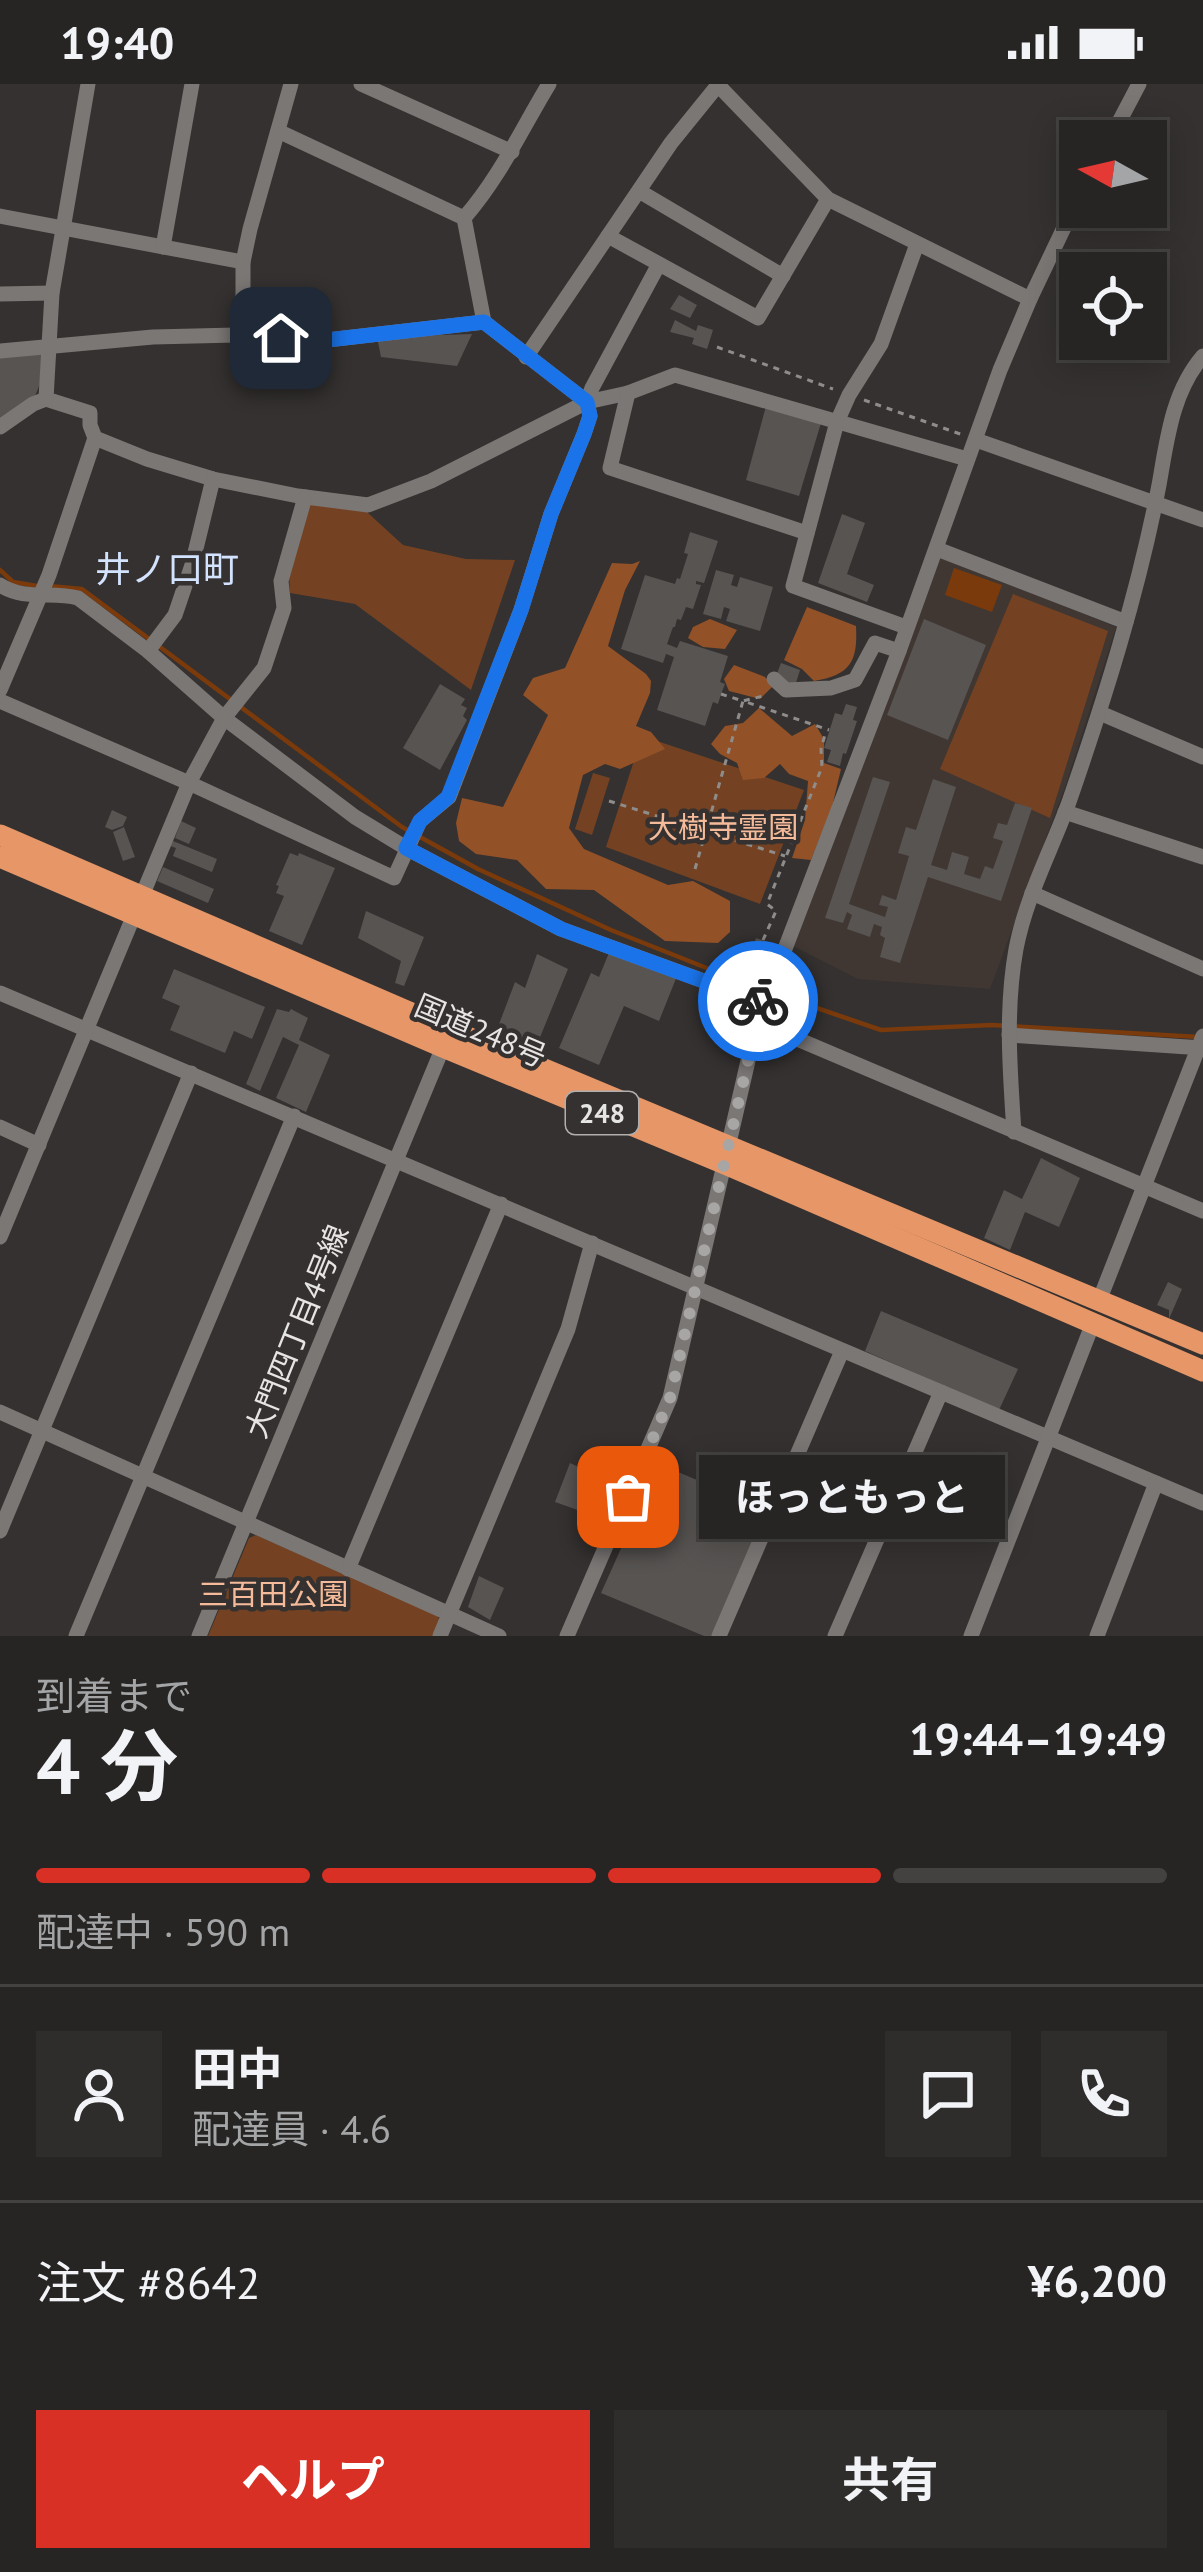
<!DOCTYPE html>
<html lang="ja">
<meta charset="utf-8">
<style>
body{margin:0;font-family:"PT Sans","Noto Sans JP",sans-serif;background:#2f2d2c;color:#f1f3f6;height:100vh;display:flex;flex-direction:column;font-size:45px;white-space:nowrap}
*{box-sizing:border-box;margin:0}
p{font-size:39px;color:#a4a5a6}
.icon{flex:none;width:66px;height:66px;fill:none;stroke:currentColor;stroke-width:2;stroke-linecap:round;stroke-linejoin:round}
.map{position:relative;height:1552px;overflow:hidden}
.panel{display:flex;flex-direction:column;background:#272524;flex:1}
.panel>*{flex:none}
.needle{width:78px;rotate:278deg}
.fabs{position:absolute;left:1059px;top:36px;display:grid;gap:24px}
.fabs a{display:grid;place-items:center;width:108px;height:108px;border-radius:0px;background:#272524;box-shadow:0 6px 30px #0003,0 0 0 3px #434241;font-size:60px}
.pin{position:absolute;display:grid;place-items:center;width:102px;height:102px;color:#fff;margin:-51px;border-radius:24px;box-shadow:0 6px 18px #0006}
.courier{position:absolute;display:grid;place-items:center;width:120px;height:120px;margin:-60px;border:9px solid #1a73e8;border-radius:50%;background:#fff;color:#222;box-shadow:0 3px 15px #0007}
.bubble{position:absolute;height:84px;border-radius:0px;background:#272524;box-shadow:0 6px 30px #0003,0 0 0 3px #434241;font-size:39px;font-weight:700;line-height:84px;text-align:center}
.head em{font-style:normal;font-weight:700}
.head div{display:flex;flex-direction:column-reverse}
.head{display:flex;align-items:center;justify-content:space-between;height:204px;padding:0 36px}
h1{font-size:78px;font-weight:700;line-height:90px}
.bar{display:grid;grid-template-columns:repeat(4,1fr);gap:18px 12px;align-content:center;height:144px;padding:0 36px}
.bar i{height:15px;border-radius:9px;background:#434241}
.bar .current{background:#d93025}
.bar p{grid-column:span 4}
.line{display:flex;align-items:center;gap:30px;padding:0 36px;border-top:3px solid #434241}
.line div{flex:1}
.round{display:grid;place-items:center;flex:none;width:126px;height:126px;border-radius:0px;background:#2f2d2c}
.action{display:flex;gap:24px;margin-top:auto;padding:24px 36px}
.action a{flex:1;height:138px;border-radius:0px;background:#d93025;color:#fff;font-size:48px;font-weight:700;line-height:138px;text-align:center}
.action a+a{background:#2f2d2c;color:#f1f3f6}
.status{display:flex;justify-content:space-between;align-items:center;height:84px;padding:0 60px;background:#272524;direction:ltr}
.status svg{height:33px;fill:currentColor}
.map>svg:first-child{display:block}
.built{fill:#403732}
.green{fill:#744222}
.forest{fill:#935127}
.water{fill:#7a3a0b}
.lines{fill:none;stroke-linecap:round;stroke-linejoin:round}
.stream{stroke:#7a3a0b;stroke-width:4.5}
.building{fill:#575452}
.path{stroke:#8f8d8c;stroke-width:3;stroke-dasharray:6 6;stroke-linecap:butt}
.minor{stroke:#7a7775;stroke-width:15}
.highway{stroke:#e69667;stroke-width:21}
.done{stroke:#a8a6a5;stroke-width:12;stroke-dasharray:0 21.6}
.route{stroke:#1a73e8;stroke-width:15}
.labels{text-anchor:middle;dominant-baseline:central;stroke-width:9;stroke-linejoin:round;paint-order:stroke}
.shield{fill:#343130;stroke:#b1afae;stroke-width:3}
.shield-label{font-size:27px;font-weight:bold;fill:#e7e5e4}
.park-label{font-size:30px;fill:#f4ba99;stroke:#343130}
.street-label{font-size:30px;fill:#e7e5e4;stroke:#343130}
.quarter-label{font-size:36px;fill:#d3e2fd;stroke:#343130}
</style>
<div class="status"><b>19:40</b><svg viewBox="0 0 49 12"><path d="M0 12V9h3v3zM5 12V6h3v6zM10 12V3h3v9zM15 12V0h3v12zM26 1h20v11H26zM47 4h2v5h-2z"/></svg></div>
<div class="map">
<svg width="1203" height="1552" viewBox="0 0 1203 1552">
<rect width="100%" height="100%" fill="#343130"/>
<path class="built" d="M940 472 1116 543 1066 700 990 905 858 895 793 862Z"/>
<g class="green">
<path d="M308 419 367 428 403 461 466 475 515 476 471 606 355 520 290 509 289 492Z"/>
<path d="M1013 510 1108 547 1050 734 940 685Z"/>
<path d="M642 652 804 706 760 820 606 763Z"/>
<path d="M593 689 610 694 592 751 575 745Z"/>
<path d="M256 1451 437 1531 440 1537 433 1552H208L249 1454Z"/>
</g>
<g class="forest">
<path d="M640 477 625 506 608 562 646 590 651 597 650 609 636 642 651 648 665 665 620 685 605 680 583 691 569 744 584 765 668 801 693 797 730 817V848L718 859 665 857 594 806 546 805 517 776 476 770 459 757 456 739 462 714 503 723 548 631 523 611 533 594 565 584 612 479 632 480Z"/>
<path d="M807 523 856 542C858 578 850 591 814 597L802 585 784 576Z"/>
<path d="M710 535 737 546 725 565 703 563 688 554 693 543Z"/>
<path d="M734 581 765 593 773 602 760 615 729 607 724 595Z"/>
<path d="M759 624 792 652 815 640 824 655V679L841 685 832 723 811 776 792 774 805 736 808 697 789 690 780 680 764 694 743 696 737 679 720 670 711 660 725 642 743 639Z"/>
</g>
<path class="water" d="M954 484 1002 501 992 528 945 511Z"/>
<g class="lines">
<g class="stream">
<path d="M0 486 13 498 37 502"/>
<path d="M49 502 82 505 402 743 478 785 611 846 762 906"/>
<path d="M773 909 881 946 992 941 1199 953"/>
</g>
</g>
<g class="building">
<path d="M679 211 697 221 690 234 670 225Z"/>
<path d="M675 236 696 247 698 241 713 246 707 265 692 260 694 254 670 248Z"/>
<path d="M472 250 457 282 381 273 377 253Z"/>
<path d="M43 270 40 300 35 312 0 338V271Z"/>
<path d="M766 322 821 339 799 412 746 396Z"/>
<path d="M842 430 865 439 847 490 874 501 867 518 818 499Z"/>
<path d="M690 448 718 457 704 499 696 497V500L701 501 693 525 686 523 681 536 677 535 675 543H673L667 560 677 564 680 557 728 572 720 598 725 600 721 610 718 620 713 618 705 642 657 626 674 573 666 570 663 579 621 565 645 491 675 500 677 494 680 495 688 470 684 469Z"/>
<path d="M716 486 734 491 731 501 737 503 740 493 773 503 760 547 726 537 730 525 724 523 721 535 703 530Z"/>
<path d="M924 535 986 561 948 656 887 631Z"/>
<path d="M781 579 800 586 795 602 775 595Z"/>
<path d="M440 600 465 615 461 621 467 624 463 632 467 636 440 686 403 664Z"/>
<path d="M846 620 857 623 853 636 857 637 846 670 843 669 840 682 827 678 831 666 824 664 835 629 842 631Z"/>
<path d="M873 693 890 698 849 820 885 833 888 823 879 821 882 811 896 816 909 772 898 769 906 743 916 746 933 695 956 703 931 781 947 786 952 768 969 773 964 790 980 795 985 782 993 785 1003 757 993 754 998 739 1007 741 1015 719 1032 724 1001 817 928 793 900 879 880 873 885 854 880 851 882 843 874 840 870 853 847 845 852 831 847 828 843 839 825 834Z"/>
<path d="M112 726 127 733 123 742 112 746 105 743Z"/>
<path d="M181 737 196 744 189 760 175 754Z"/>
<path d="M124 743 135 773 123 777 113 748Z"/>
<path d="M173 757 217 775 212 788 173 772 176 764 170 762Z"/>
<path d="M290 769 298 772 299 769 335 784 302 861 269 847 284 812 276 809 279 802 276 801Z"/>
<path d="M163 783 214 805 208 819 157 797Z"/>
<path d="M366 827 424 853 404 902 395 899 401 877 358 854Z"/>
<path d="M756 854 771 859 765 877 750 872Z"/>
<path d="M611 864 677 892 659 937 624 922 599 981 559 964 591 889 599 893Z"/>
<path d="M537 870 568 885 536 963 496 948 515 898 525 904Z"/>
<path d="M174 885 265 923 252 955 234 947 225 969 170 946 180 922 162 914Z"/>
<path d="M277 925 289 928 291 925 308 934 299 956 330 971 306 1028 276 1014 299 961 283 953 260 1007 246 1000Z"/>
<path d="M1041 1074 1080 1094 1059 1143 1025 1128 1010 1166 984 1154 1004 1106 1022 1115Z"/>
<path d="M1168 1198 1182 1205 1169 1235V1226L1157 1221Z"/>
<path d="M881 1227 1018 1285 999 1326 865 1267Z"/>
<path d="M570 1379 618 1401 603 1435 555 1418Z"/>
<path d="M659 1380 766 1425 712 1552H704L601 1509Z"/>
<path d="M479 1492 504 1504 490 1536 468 1523Z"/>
</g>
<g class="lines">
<g class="path">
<path d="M717 263 833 305"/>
<path d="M864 316 963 351"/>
<path d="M721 610 743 617 767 611"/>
<path d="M609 717 785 772"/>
<path d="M695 785 743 617 829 646"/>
<path d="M763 856 776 827 767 820 822 683 821 665 826 647"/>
</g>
<g class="minor">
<path d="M88 0 52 209 46 315 90 329V341L95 354 147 375 213 395 298 412 368 421 431 397 587 318 628 309 675 291 967 375"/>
<path d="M361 0 512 68"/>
<path d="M717 0 828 115 1030 215"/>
<path d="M278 47 464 134"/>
<path d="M1109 57 1139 0"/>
<path d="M639 107 783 192"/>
<path d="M0 132 243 178"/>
<path d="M464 134 484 238 587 318"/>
<path d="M464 134C500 93 521 46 549 0"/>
<path d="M608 152 758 234 828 115"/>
<path d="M163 163 192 0"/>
<path d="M0 210 52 209"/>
<path d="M243 224V178L250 145 291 0"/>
<path d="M0 267 153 253 236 251 327 256 484 238"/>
<path d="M526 273 671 59 718 1"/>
<path d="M628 309 610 384 807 449"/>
<path d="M0 343 33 320 46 315"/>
<path d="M976 356 1203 436"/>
<path d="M937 465 1126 538"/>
<path d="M0 501C24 517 52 507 78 514L148 567 224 634 355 733 406 764 561 845 764 919"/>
<path d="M906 543 793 502 837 338 849 311 881 260 917 160"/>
<path d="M148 567 175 531 192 481 213 395"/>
<path d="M774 595 786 606 831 604 855 596 875 559 899 567"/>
<path d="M0 606 49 491 95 354"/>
<path d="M0 617 189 699 394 794 420 737 449 713 521 526 551 430 584 350 590 332 587 318 592 304 659 180"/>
<path d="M1100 629 1203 673"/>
<path d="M1065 728 1203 773"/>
<path d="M1032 809 1203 885"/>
<path d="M0 909 1203 1419"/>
<path d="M757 938 1203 1127"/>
<path d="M1009 951 1203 964"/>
<path d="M0 1043 39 1061"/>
<path d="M1014 1048C1010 987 1005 926 1016 865 1026 813 1051 767 1069 718 1105 614 1138 509 1159 401 1167 356 1172 308 1203 272"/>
<path d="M0 1153 189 699 224 634 264 584 284 524 281 497 305 413"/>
<path d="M1099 1217 1203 952"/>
<path d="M0 1328 499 1552"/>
<path d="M0 1447 191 989"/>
<path d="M348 1485 501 1120"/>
<path d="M76 1552 294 1032"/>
<path d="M199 1552 443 963"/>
<path d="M440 1552 568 1245 592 1159"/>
<path d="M567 1552 670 1314 757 938 899 567 1000 286 1030 215 1080 110"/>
<path d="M719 1552 842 1267"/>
<path d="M835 1552 941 1308"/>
<path d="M971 1552 1093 1239"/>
<path d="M1097 1552 1156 1399"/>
</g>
<g class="highway">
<path d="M0 751 453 947 1203 1260"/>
<path d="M0 773 443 963 725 1080 1203 1287"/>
</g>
</g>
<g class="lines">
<path class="done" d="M628 1413 670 1314 757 938 764 920 758 917"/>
<path class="route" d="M281 254 327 256 484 238 587 318 590 332 584 350 551 430 521 526 448 713 420 737 406 764 561 845 758 917"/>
</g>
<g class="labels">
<rect class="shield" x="566" y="1008" width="72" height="42" rx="9"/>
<g class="shield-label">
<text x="602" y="1029">248</text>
</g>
<g class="park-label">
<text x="723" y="742">大樹寺霊園</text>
<text x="273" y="1509">三百田公園</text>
</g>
<g class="street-label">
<text transform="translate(481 946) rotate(23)">国道248号</text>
<text transform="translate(296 1247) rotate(-68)">大門四丁目4号線</text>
</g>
<g class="quarter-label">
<text x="167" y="484">井ノ口町</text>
</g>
</g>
</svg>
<div class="fabs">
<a><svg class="needle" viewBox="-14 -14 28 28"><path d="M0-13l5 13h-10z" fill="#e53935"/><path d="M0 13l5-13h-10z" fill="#a4a5a6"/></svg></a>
<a><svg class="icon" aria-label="locate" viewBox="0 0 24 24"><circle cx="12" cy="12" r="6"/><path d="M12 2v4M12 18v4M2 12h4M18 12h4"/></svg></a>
</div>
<div class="pin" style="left:628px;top:1413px;background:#ea580c"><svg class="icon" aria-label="bag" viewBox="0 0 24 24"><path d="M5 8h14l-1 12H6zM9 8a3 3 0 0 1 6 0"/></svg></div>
<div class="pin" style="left:281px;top:254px;background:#1f2937"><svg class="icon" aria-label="home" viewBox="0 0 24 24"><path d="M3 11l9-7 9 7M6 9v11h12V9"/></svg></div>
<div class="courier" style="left:758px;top:917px"><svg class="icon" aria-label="bike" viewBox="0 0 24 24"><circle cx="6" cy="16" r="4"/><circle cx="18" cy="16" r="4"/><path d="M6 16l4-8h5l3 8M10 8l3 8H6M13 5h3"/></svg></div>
<div class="bubble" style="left:699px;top:1371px;width:306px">ほっともっと</div>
</div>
<section class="panel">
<div class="head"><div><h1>4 分</h1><p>到着まで</p></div><em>19:44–19:49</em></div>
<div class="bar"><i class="current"></i><i class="current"></i><i class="current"></i><i></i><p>配達中 · 590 m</p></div>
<div class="line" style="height:216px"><a class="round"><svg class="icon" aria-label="person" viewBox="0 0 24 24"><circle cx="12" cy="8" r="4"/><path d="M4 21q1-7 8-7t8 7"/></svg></a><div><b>田中</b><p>配達員 · 4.6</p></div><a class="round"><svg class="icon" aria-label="chat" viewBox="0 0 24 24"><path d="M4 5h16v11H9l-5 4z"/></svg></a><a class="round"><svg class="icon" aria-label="phone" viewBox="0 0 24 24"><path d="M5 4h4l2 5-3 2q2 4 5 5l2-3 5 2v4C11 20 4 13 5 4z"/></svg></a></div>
<div class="line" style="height:156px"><div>注文 #8642</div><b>¥6,200</b></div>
<div class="action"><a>ヘルプ</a><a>共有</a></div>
</section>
